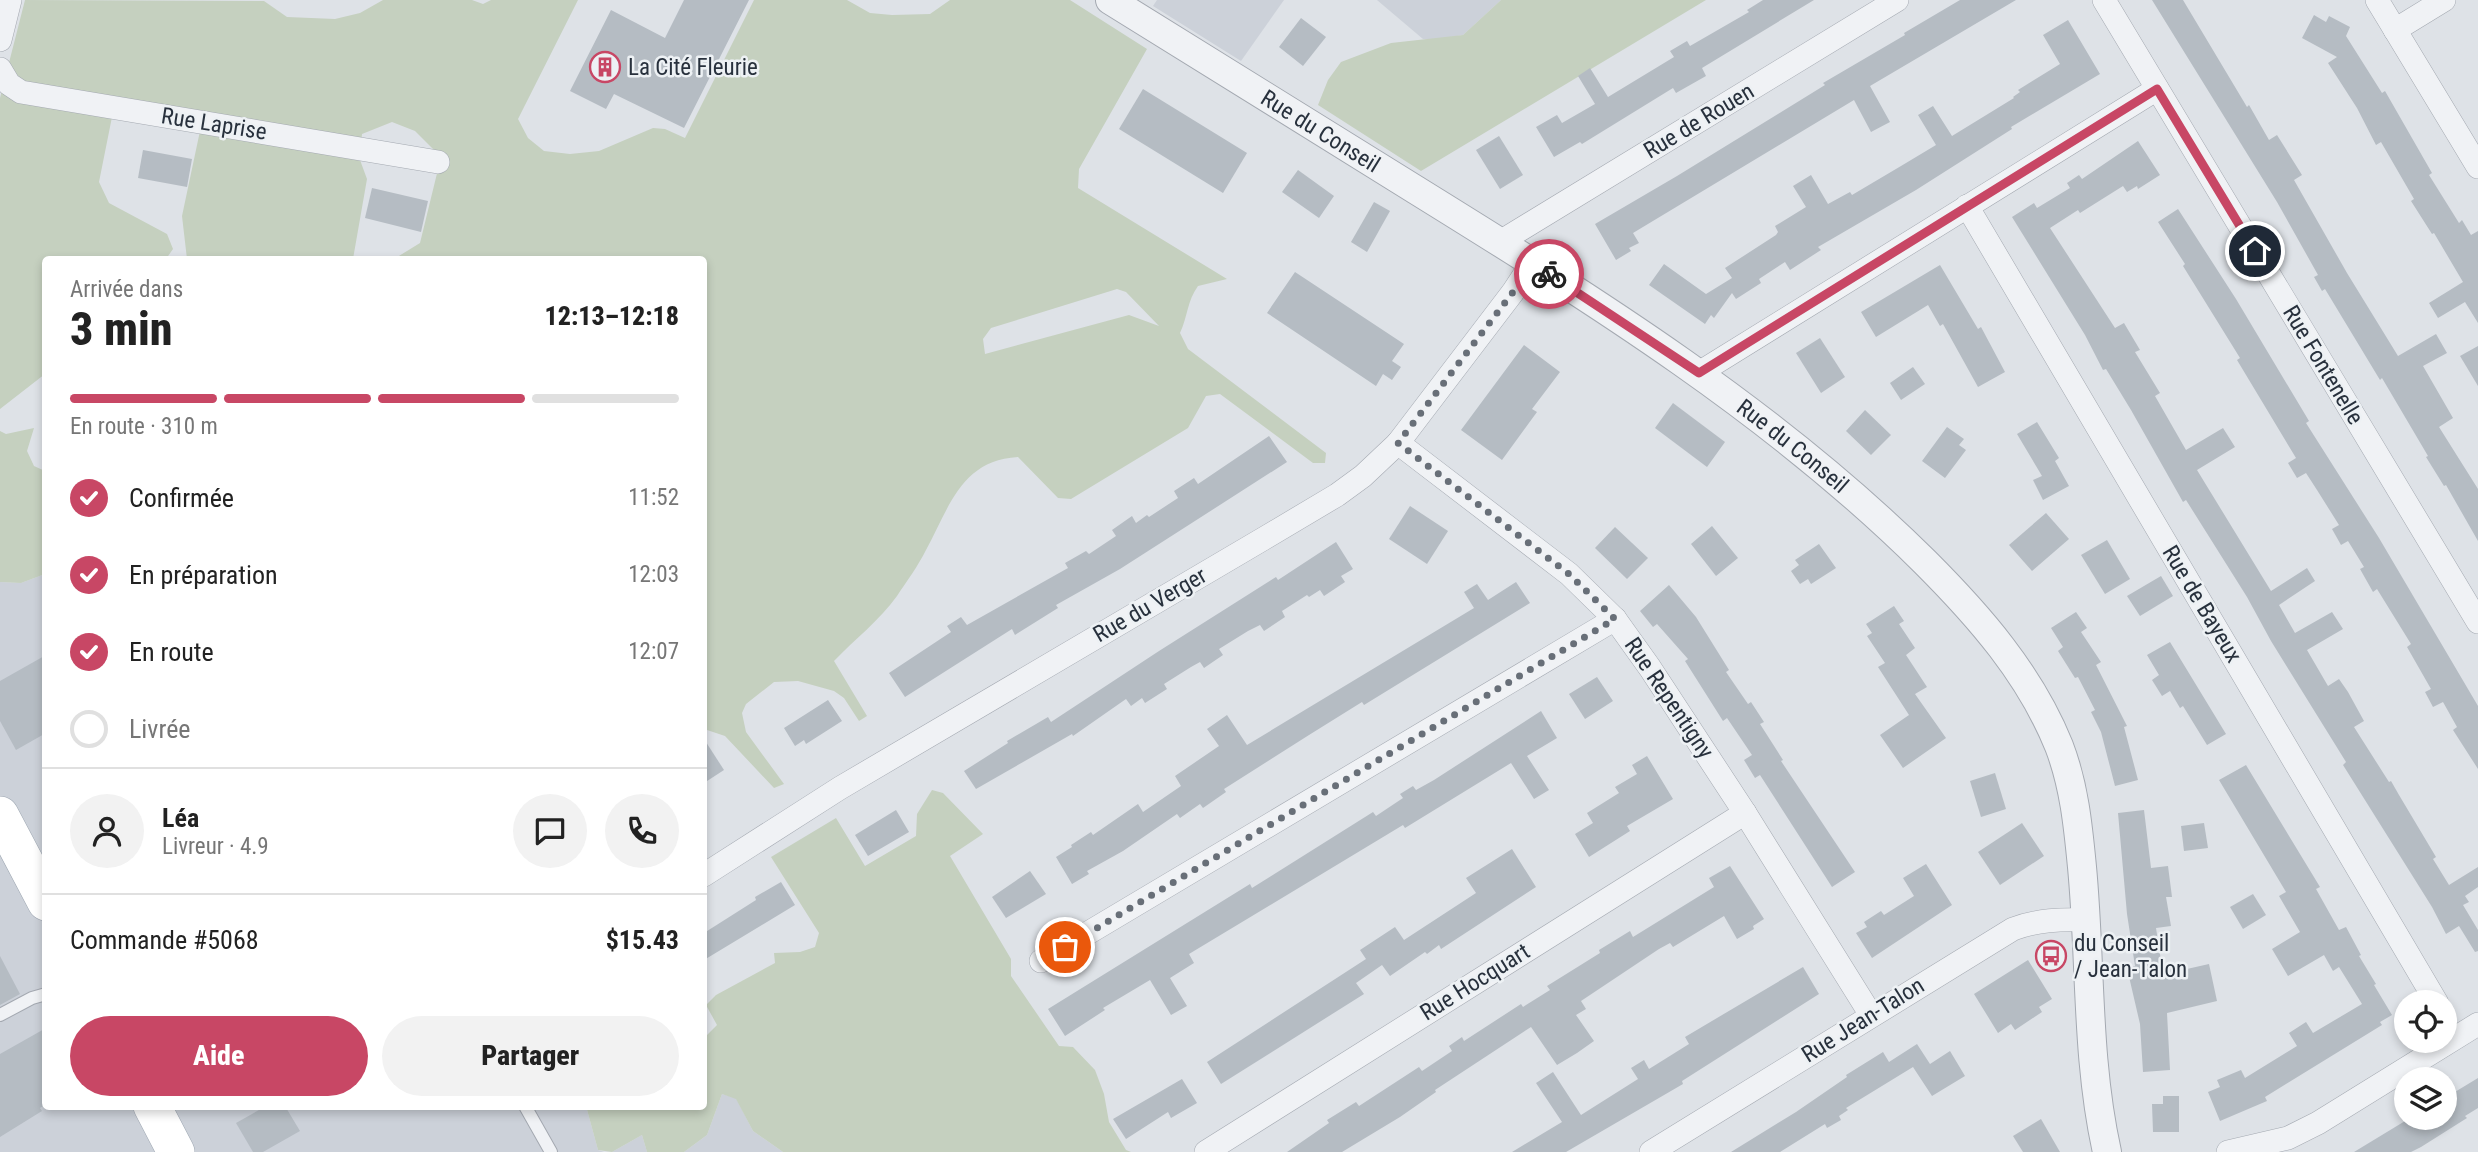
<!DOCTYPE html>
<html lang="fr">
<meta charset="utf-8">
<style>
body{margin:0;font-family:"Roboto Condensed",sans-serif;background:#f2f2f2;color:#222;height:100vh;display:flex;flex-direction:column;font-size:26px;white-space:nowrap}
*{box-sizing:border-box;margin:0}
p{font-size:23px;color:#767676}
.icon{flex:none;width:38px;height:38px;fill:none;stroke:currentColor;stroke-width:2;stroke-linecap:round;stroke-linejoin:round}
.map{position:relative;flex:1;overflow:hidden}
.drawer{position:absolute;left:42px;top:256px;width:665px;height:854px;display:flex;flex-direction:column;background:#fff;border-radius:7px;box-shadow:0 4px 10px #0003}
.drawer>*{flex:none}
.controls{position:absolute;left:2394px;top:990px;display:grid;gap:14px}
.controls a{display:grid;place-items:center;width:63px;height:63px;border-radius:50%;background:#fff;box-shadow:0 4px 10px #0003;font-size:35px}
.pin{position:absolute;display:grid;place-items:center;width:60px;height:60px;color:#fff;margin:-30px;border:4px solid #fff;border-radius:50%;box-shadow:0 2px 7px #0007}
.courier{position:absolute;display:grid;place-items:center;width:70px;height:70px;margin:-35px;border:5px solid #c84765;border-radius:50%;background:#fff;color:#222;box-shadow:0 2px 9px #0007}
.headline em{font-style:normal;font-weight:800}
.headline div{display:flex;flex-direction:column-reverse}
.headline{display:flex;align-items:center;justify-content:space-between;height:119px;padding:0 28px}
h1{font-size:46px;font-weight:800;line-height:52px}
.bar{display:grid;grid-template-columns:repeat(4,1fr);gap:10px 7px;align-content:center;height:84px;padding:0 28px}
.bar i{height:9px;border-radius:5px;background:#e0e0e0}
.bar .active{background:#c84765}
.bar p{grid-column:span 4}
.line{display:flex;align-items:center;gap:18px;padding:0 28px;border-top:2px solid #e0e0e0}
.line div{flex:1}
.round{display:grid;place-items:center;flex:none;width:74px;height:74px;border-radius:37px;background:#f2f2f2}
ol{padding:0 28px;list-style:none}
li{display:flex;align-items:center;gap:21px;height:77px}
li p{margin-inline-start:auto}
li .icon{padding:7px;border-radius:50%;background:#c84765;color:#fff;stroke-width:4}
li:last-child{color:#767676}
li i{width:38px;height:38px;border:4px solid #e0e0e0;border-radius:50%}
.action{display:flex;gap:14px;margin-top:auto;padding:14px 28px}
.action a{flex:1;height:80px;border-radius:42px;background:#c84765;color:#fff;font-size:28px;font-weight:800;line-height:80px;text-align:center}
.action a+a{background:#f2f2f2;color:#222}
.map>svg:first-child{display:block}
.built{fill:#ccd1d9}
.green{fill:#c5d0bf;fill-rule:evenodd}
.building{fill:#b5bcc3}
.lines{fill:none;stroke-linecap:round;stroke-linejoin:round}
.service-casing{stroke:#a4a9b1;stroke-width:14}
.minor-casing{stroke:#a4a9b1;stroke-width:24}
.tertiary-casing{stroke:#a4a9b1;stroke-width:30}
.primary-casing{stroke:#9ea7b2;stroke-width:38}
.service{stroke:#f0f2f5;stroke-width:12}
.minor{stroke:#f0f2f5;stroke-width:23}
.tertiary{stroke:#f0f2f5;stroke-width:28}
.primary{stroke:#fff;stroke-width:37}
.done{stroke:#686f78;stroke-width:7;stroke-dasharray:0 12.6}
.route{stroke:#c84765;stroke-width:9}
.labels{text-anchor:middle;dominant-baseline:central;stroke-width:5;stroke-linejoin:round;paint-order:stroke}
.poi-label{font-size:23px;fill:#28313d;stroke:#edf1f4;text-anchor:start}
.street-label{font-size:23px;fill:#28313d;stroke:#edf1f4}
</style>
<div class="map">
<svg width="2478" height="1152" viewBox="0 0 2478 1152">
<rect width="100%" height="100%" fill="#dee2e7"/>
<g class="built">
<path d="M1157 0H1284L1241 61 1153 6Z"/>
<path d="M1377 0H1501L1463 35 1439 39H1423Z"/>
<path d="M45 574 46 1106H586L598 1150 604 1152H0V582L21 583Z"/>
<path d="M722 1094 736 1098 753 1131 783 1152H684L707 1135Z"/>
<path d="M642 1135 647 1152H612Z"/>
</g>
<g class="green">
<path d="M25 0 264 1 287 17 335 19 360 13 383 0H472L483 4 491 0H578L518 119 528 138 544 151 570 154 599 151 653 128 665 129 685 138 754 0H847L870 13 892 15 930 14 950 0H1070L1147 49 1079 169 1078 188 1227 279 1198 286C1187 301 1188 316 1180 333L1188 349 1326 453 1325 463H1313L1220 394 1206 396 1188 428 1071 499 1058 498 1018 457C961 460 949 508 926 550 918 566 907 581 897 596 880 620 854 640 834 661L867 716 859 721 844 698 834 691 798 681 774 682 746 704 742 713 746 732 784 784 774 788 725 736 704 729V259H394L420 243 441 157 415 131 392 122 362 134 360 160 367 179 353 259H187L182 216 204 112 116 97 99 182 109 203 167 234 173 249 166 259H46L45 374 0 409V98ZM1117 289 1126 292 1159 326 1129 315 985 354 983 339 991 328Z"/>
<path d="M1501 0H1706L1421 171 1318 105 1328 80 1341 62 1391 43 1463 35Z"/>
<path d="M34 428 27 451 34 466 45 471V574L21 583 0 582V431L6 434Z"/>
<path d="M932 790 943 793 983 834 950 856 1011 959V976L1059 1046 1073 1047 1095 1070 1104 1094 1109 1122 1126 1150 1131 1152H783L753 1131 736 1099 722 1094 707 1135 684 1152H647L642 1135 612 1152 598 1150 586 1106H704V1038L717 1025 706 1005 716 995 775 963 774 953 800 952 815 947 819 933 771 857 836 818 865 866 916 836 917 814Z"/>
</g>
<g class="building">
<path d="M684 0H749L684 128 614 94 606 109 570 91 611 10 665 38Z"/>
<path d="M1763 0H1814L1702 68 1706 76 1676 93 1673 88 1582 144 1580 142 1554 157 1536 127 1557 115 1562 123 1595 104 1578 76 1590 68 1608 97 1674 57 1670 51 1687 41 1690 46 1749 12 1747 10Z"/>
<path d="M1960 0H2016L1870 86 1890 122 1871 132 1854 100 1633 233 1639 243 1629 248 1631 251 1616 260 1595 224 1677 176 1825 85 1823 83 1905 35 1904 33Z"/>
<path d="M2152 0H2183L2247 107 2249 105 2269 140 2277 135 2302 175 2294 180 2347 273 2398 356 2436 334 2447 353 2423 366 2453 418 2439 427 2478 489V541L2446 485 2444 486 2426 457 2428 456 2382 378 2380 380 2325 289 2322 291 2314 277 2318 275 2277 202Z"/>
<path d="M2314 15 2326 22 2329 16 2350 27 2346 36 2382 93 2385 91 2432 173 2429 175 2459 223 2462 220 2471 235 2478 231V323L2465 302 2438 318 2429 303 2463 282 2434 233 2432 234 2411 201 2414 199 2381 142 2376 145 2357 108 2328 63 2337 57 2302 38Z"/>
<path d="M1301 18 1326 37 1303 66 1279 47Z"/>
<path d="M2068 20 2100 74 2011 127 2012 129 1916 190 1818 247 1821 250 1790 270 1785 262 1759 279 1761 283 1736 299 1732 293 1714 318 1711 315 1705 324 1649 285 1664 264 1706 294 1732 278 1725 268 1776 235 1778 232 1775 226 1806 207 1793 186 1811 175 1828 204 1850 192 1852 195 1901 166 1936 145 1918 115 1933 106 1952 136 2014 98 2013 97 2020 92 2018 90 2060 64 2043 35Z"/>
<path d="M1143 89 1247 153 1223 193 1119 129Z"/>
<path d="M1499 136 1523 175 1500 189 1476 150Z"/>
<path d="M2138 141 2160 175 2138 189 2137 186 2127 192 2123 186 2080 213 2078 210 2050 228 2115 328 2124 323 2140 350 2135 352 2160 393 2155 396 2186 450 2223 428 2235 447 2197 470 2271 591 2307 568 2315 581 2279 605 2295 633 2332 612 2343 629 2307 650 2328 686 2339 679 2348 692 2364 721 2354 727 2389 782 2391 781 2399 795 2436 857 2433 859 2449 885 2478 867V887L2465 896 2469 902 2463 905 2478 930V951L2475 952 2459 926 2446 934 2432 907 2343 765 2346 762 2271 641 2247 597 2186 500 2183 502 2131 410 2106 369 2103 370 2085 335 2012 217 2034 203 2037 208 2070 188 2067 183 2079 175 2082 179Z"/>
<path d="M143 150 192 159 187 187 138 178Z"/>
<path d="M1298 170 1334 196 1319 218 1282 192Z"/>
<path d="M372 188 428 201 421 232 365 218Z"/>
<path d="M1374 202 1390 211 1367 252 1351 242Z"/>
<path d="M2178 209 2236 299 2309 421 2306 423 2379 538 2478 706V769L2453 730 2457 727 2443 702 2433 707 2425 692 2431 689 2407 647 2411 644 2377 589 2373 592 2360 569 2364 567 2348 541 2341 545 2332 529 2339 525 2317 490 2306 473 2297 478 2288 463 2296 458 2237 360 2240 358 2183 266 2185 264 2158 222Z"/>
<path d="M1940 265 1978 329 1981 327 2005 372 1978 387 1943 324 1940 326 1928 305 1876 337 1861 312Z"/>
<path d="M1295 272 1404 344 1392 361 1401 367 1392 380 1383 374 1376 386 1267 313Z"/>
<path d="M1820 338 1845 377 1821 393 1796 353Z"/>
<path d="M1524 345 1560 372 1532 409 1537 412 1502 460 1461 430Z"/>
<path d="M2478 346V386L2460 356Z"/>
<path d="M1913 367 1925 384 1901 400 1890 383Z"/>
<path d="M1673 403 1725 442 1707 467 1655 428Z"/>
<path d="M1865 410 1891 435 1871 455 1846 431Z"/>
<path d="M2037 422 2059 458 2055 461 2069 486 2043 500 2033 480 2042 476 2017 434Z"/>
<path d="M1947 427 1964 439 1959 445 1966 450 1945 478 1922 461Z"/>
<path d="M1269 436 1287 462 1120 569 1056 605 1058 608 1015 635 1012 629 905 697 889 673 951 632 947 626 961 617 967 625 1068 568 1065 563 1086 551 1089 554 1116 536 1112 530 1132 516 1136 523 1147 515 1149 517 1178 498 1174 491 1194 478 1198 484Z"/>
<path d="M1410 506 1448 531 1427 564 1389 539Z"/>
<path d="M2046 513 2069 539 2032 571 2009 545Z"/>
<path d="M1712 526 1738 558 1716 576 1691 544Z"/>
<path d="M1615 527 1648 558 1627 579 1595 548Z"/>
<path d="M2107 540 2130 579 2105 594 2081 555Z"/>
<path d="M1336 542 1353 569 1341 576 1345 582 1324 596 1320 590 1309 597 1307 595 1282 611 1285 617 1264 631 1260 625 1248 631 1219 649 1223 655 1204 668 1200 662 1191 667 1164 684 1167 689 1145 703 1142 698 1131 706 1126 699 1073 736 1072 734 976 789 964 771 1008 743 1007 741 1048 717 1051 722 1159 651 1276 577 1278 580Z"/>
<path d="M1819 544 1836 568 1811 584 1808 579 1800 584 1791 571 1799 565 1795 560Z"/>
<path d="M2161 576 2173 596 2140 616 2127 596Z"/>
<path d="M1516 582 1530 603 1364 705 1362 702 1309 735 1224 789 1226 792 1203 808 1200 804 1180 818 1177 814 1123 851 1087 871 1089 874 1072 884 1056 857 1072 847 1071 845 1091 832 1093 835 1138 804 1143 812 1181 786 1175 776 1219 746 1207 729 1227 715 1247 745 1474 608 1464 592 1477 584 1488 600Z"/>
<path d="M1669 585 1696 617 1729 670 1726 672 1748 704 1751 702 1764 722 1760 724 1783 760 1781 761 1855 872 1832 887 1760 775 1755 778 1744 760 1752 755 1727 718 1723 721 1685 661 1688 659 1657 624 1653 627 1640 611Z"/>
<path d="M1894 606 1904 621 1899 624 1915 648 1906 655 1927 687 1915 694 1946 738 1903 768 1880 735 1909 715 1878 667 1885 663 1867 636 1872 633 1866 624Z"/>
<path d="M2076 612 2087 628 2081 632 2101 662 2096 665 2127 726 2124 727 2138 780 2115 786 2101 732 2091 712 2095 710 2078 677 2075 678 2058 651 2063 647 2051 628Z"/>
<path d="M2170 642 2226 734 2207 745 2183 706 2180 708 2170 691 2162 696 2152 680 2159 675 2147 655Z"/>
<path d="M46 655V733L16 750 0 721V681Z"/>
<path d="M1597 677 1613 701 1585 719 1569 694Z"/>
<path d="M828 700 842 721 806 744 804 740 795 746 784 728Z"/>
<path d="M1541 711 1557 738 1527 756 1549 790 1534 799 1511 763 1405 828 1403 825 1189 954 1194 963 1170 978 1187 1006 1171 1015 1150 980 1103 1008 1105 1010 1065 1036 1048 1009 1250 884 1252 888 1373 812 1376 816 1403 798 1400 794 1413 786 1416 790 1434 780Z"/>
<path d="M704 739 724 770 704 783Z"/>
<path d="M1647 756 1673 799 1627 826 1630 831 1589 857 1575 834 1593 823 1587 813 1619 793 1615 787 1637 774 1632 765Z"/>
<path d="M2246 765 2320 887 2316 889 2339 930 2346 927 2361 955 2359 956 2376 984 2374 985 2392 1015 2380 1022 2382 1025 2265 1097 2267 1101 2220 1121 2208 1092 2220 1087 2217 1080 2241 1070 2245 1078 2297 1046 2289 1033 2306 1022 2313 1033 2362 1004 2339 967 2333 971 2324 955 2288 976 2272 949 2300 932 2279 896 2286 892 2219 780Z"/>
<path d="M1995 773 2006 809 1981 817 1970 781Z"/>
<path d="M896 810 909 832 868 856 855 835Z"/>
<path d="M2144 810 2151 868 2168 866 2172 897H2166L2171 926 2156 928 2162 967 2176 964 2178 971 2209 964 2217 1001 2167 1013 2170 1070 2143 1072 2140 1024 2127 968 2135 966 2127 914 2118 813Z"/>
<path d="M2022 823 2044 856 2000 885 1978 852Z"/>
<path d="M2204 823 2208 848 2184 851 2181 826Z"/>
<path d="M1512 849 1536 887 1441 949 1439 945 1427 954 1425 952 1390 976 1382 965 1356 983 1364 994 1221 1084 1207 1062 1366 959 1360 950 1395 927 1404 940 1476 893 1466 878Z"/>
<path d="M1926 864 1952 905 1872 958 1856 933 1867 927 1864 922 1881 911 1884 915 1914 896 1903 878Z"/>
<path d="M1730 866 1764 919 1753 926 1754 929 1737 939 1724 916 1673 947 1670 943 1659 949 1581 1001 1586 1009 1576 1015 1594 1041 1577 1053 1557 1065 1531 1027 1435 1090 1436 1092 1400 1117 1342 1152H1287L1329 1123 1327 1120 1356 1102 1359 1106 1419 1067 1422 1071 1452 1051 1449 1046 1462 1037 1464 1041 1521 1004 1523 1007 1550 990 1547 986 1600 953 1599 950 1630 931 1633 937 1714 887 1709 878Z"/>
<path d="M1030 871 1046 894 1006 918 992 897Z"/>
<path d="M781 882 795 905 704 960V933L756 900 755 897Z"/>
<path d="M2253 894 2266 915 2243 929 2230 907Z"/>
<path d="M0 956 20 994 0 1005Z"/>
<path d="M2028 960 2052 999 2039 1007 2042 1012 2015 1030 2011 1024 1998 1033 1974 994Z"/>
<path d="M1803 967 1819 994 1682 1081 1683 1084 1566 1152H1512L1562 1122 1536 1083 1553 1072 1581 1115 1638 1079 1631 1068 1644 1060 1649 1069 1689 1044 1685 1037Z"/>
<path d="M46 1028V1104L40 1108 42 1111 0 1137V1054Z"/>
<path d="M1917 1044 1930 1064 1950 1051 1965 1076 1932 1096 1913 1067 1846 1108 1848 1110 1839 1116 1841 1120 1827 1128 1825 1124 1780 1152H1731L1796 1112 1847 1077 1846 1075 1883 1052 1889 1062Z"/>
<path d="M2478 1078V1108L2465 1116 2467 1118 2421 1147 2411 1152H2354L2410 1118H2445V1098Z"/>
<path d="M1182 1079 1197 1103 1171 1118 1168 1112 1126 1139 1113 1119Z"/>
<path d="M2163 1096H2179V1132H2153L2152 1104H2163Z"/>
<path d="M266 1106H285L300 1131 263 1152H253L236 1123Z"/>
<path d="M2041 1119 2060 1152H2023L2013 1136Z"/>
</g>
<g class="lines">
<g class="service-casing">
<g id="service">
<path d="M0 1015 32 998 46 994"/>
<path d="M525 1106 551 1152"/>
</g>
</g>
<g class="minor-casing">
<g id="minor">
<path d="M2104 0 2478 622"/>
<path d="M2377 0 2478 167"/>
<path d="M2395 30 2444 0"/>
<path d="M0 40 10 0"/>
<path d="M0 69 9 84 21 92 438 162"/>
<path d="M1967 206 2437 1003"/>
<path d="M1500 242 1897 0"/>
<path d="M1699 373 2157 89"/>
<path d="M1398 443 1569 574 1615 619 1650 668 1745 813 1871 1015"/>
<path d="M704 875 840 788 1263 539 1337 495 1363 476 1398 443 1513 292 1532 263"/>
<path d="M1041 961 1615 619"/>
<path d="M1206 1152 1745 813"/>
<path d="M1651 1152 2013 929C2038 920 2060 919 2086 920"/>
<path d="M2228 1152 2288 1138 2318 1123 2478 1024"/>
</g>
</g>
<g class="tertiary-casing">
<g id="tertiary">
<path id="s1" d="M1110 0C1212 64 1314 127 1416 190 1595 301 1775 413 1925 562 1979 616 2030 674 2059 746 2074 785 2078 825 2082 867 2091 962 2086 1058 2107 1152"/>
</g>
</g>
<g class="primary-casing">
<g id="primary">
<path d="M0 815 46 902"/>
<path d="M152 1106 176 1152"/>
</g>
</g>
<use href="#service" class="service"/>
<use href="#minor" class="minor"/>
<use href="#tertiary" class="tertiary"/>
<use href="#primary" class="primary"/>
</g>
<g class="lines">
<path class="done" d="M1065 947 1615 619 1569 574 1398 443 1513 292 1532 263 1549 274"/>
<path class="route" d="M1549 274 1699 373 2157 89 2255 251"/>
</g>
<defs>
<g id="building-ring" transform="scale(1.575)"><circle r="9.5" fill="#edf1f4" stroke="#c84765" stroke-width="1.5"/><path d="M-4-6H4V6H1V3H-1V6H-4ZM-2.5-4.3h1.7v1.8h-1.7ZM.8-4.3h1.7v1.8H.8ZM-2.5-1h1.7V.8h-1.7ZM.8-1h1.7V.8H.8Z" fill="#c84765"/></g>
<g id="bus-ring" transform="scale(1.575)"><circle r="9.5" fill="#edf1f4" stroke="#c84765" stroke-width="1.5"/><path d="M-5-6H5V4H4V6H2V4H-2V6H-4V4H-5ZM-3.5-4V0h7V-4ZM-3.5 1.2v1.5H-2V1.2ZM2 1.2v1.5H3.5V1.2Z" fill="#c84765"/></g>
</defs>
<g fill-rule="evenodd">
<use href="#building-ring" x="605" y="67"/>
<use href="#bus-ring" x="2051" y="956"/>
</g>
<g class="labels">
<g class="poi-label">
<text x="628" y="67">La Cité Fleurie</text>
<text x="2074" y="943">du Conseil<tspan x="2074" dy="26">/ Jean-Talon</tspan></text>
</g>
<g class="street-label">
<text transform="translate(1699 121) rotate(-31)">Rue de Rouen</text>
<text transform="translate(214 124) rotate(9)">Rue Laprise</text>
<text stroke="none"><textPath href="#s1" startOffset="248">Rue du Conseil</textPath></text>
<text transform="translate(2323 365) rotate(59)">Rue Fontenelle</text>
<text stroke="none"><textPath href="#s1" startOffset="816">Rue du Conseil</textPath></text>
<text transform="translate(2202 604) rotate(59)">Rue de Bayeux</text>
<text transform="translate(1150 605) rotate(-30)">Rue du Verger</text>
<text transform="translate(1669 698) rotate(56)">Rue Repentigny</text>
<text transform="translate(1475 982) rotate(-32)">Rue Hocquart</text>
<text transform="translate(1863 1020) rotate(-32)">Rue Jean-Talon</text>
</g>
</g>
</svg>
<div class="controls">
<a><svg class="icon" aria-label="locate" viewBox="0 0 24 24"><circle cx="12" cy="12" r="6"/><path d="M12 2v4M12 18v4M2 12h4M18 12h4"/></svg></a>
<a><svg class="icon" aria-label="layers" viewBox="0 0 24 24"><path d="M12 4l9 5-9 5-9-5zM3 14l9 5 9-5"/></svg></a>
</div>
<div class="pin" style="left:1065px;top:947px;background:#ea580c"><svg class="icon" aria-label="bag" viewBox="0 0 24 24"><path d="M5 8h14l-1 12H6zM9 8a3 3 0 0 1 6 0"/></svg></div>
<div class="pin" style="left:2255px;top:251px;background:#1f2937"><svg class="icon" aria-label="home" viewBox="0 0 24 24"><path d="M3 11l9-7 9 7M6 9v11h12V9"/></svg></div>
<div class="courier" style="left:1549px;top:274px"><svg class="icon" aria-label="bike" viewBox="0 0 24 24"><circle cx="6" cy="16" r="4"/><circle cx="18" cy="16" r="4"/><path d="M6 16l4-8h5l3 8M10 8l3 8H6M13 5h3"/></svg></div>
<section class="drawer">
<div class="headline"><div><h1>3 min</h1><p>Arrivée dans</p></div><em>12:13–12:18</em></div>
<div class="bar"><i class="active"></i><i class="active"></i><i class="active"></i><i></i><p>En route · 310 m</p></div>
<ol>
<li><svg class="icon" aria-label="check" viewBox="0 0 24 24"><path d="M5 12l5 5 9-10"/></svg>Confirmée<p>11:52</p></li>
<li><svg class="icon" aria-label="check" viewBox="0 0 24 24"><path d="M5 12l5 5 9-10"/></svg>En préparation<p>12:03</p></li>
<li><svg class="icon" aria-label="check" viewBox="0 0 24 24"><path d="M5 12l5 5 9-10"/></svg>En route<p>12:07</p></li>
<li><i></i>Livrée</li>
</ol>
<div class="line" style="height:126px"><a class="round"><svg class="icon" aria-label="person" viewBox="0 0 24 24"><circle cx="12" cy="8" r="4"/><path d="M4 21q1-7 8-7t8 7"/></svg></a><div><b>Léa</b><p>Livreur · 4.9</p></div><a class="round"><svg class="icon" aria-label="chat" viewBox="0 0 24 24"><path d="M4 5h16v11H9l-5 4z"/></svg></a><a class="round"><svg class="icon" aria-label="phone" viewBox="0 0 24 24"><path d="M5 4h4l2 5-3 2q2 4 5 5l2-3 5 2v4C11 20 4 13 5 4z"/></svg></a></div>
<div class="line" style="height:91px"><div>Commande #5068</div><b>$15.43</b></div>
<div class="action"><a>Aide</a><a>Partager</a></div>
</section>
</div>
